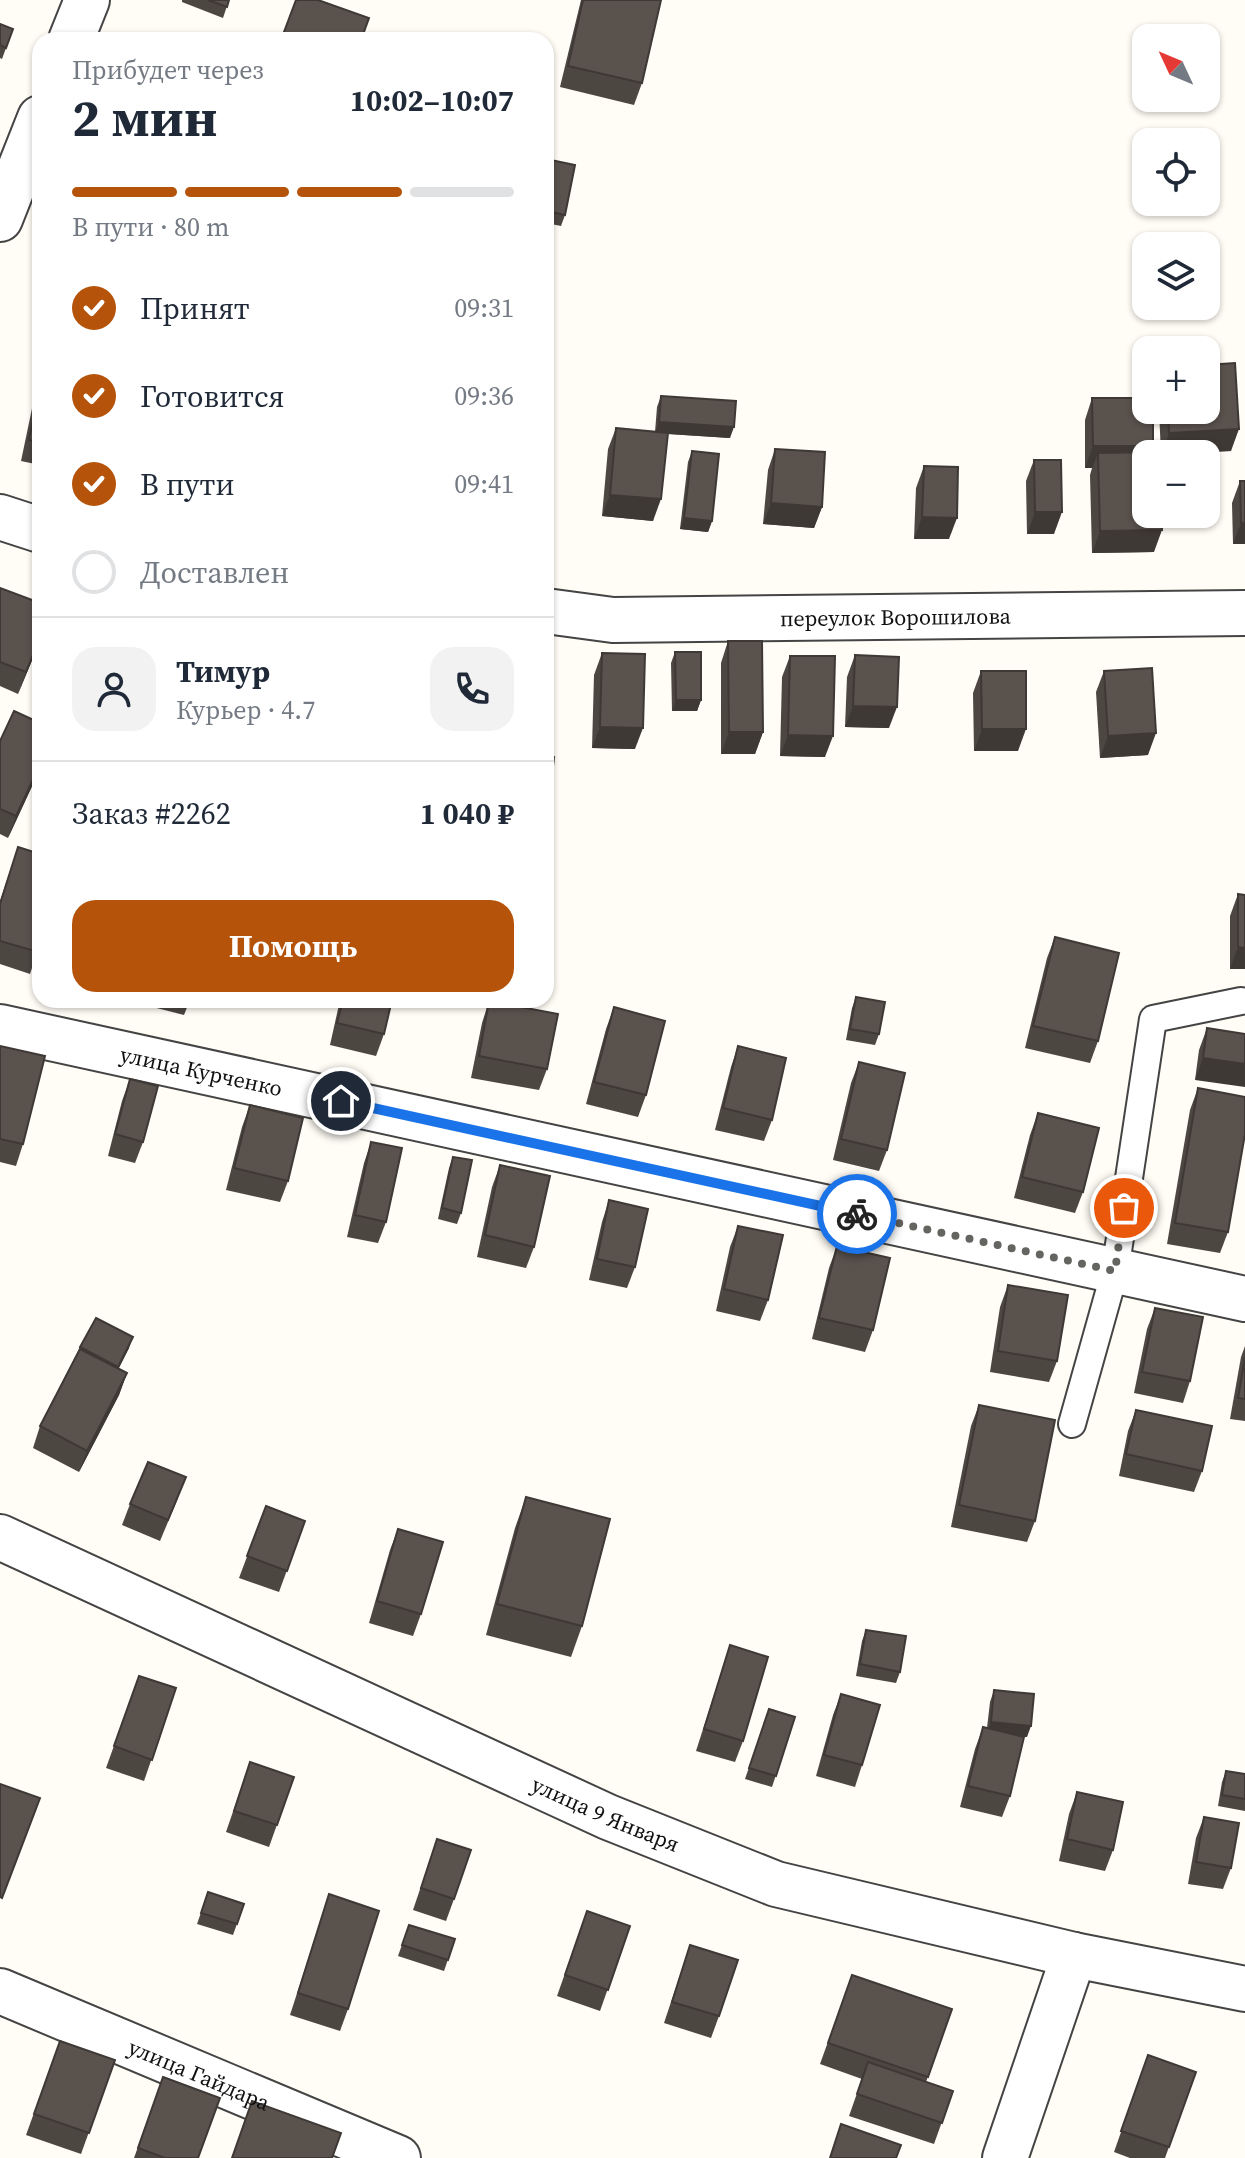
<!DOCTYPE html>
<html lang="ru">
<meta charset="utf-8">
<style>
body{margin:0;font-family:"Source Serif 4",serif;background:#f2f2f3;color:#1f2937;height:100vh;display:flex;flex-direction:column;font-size:30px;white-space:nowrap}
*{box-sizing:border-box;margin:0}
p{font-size:26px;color:#747a83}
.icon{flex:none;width:44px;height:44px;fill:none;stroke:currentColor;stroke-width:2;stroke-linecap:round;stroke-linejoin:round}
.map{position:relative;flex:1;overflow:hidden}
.drawer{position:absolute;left:32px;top:32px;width:522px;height:976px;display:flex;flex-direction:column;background:#fff;border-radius:24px;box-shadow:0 2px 6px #0004}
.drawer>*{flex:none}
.needle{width:52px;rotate:314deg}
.fabs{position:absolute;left:1132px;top:24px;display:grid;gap:16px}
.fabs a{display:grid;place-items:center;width:88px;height:88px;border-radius:16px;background:#fff;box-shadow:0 2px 6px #0004;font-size:40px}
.pin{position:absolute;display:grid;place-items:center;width:68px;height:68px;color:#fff;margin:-34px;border:4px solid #fff;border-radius:50%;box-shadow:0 2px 8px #0007}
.courier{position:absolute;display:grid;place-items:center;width:80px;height:80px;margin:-40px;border:6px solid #1a73e8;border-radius:50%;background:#fff;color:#222;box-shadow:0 2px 10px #0007}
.overview em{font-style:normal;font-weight:700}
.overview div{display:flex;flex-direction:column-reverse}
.overview{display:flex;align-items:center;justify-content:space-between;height:136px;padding:0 40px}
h1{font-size:52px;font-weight:700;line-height:60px}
.bar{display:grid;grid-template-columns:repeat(4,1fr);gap:12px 8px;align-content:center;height:96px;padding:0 40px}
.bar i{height:10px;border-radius:6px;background:#e0e1e3}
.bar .on{background:#b45309}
.bar p{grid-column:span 4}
.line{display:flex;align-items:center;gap:20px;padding:0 40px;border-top:2px solid #e0e1e3}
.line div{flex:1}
.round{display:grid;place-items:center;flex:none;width:84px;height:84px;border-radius:24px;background:#f2f2f3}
ol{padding:0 40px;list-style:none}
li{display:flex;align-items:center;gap:24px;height:88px}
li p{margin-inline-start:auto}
li .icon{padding:8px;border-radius:50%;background:#b45309;color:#fff;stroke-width:4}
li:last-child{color:#747a83}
li i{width:44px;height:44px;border:4px solid #e0e1e3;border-radius:50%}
.button{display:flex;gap:16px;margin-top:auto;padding:16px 40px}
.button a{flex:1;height:92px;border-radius:24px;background:#b45309;color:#fff;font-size:32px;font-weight:700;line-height:92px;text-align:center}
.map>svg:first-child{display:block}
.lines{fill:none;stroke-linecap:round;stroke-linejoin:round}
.lane-casing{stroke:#444;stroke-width:30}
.street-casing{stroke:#444;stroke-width:48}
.lane{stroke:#fff;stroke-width:26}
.street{stroke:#fff;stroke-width:44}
.wall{fill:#4d4742}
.shaded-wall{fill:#3f3936}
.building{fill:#5a524d;stroke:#3f3936;stroke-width:2}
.done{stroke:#646461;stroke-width:8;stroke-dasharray:0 14.4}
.route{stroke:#1a73e8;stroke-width:10}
.labels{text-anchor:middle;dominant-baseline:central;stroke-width:8;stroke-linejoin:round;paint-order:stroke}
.street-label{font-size:22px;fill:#111;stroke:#fff}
</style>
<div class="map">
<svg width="1245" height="2158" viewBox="0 0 1245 2158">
<rect width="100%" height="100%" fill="#fffdf5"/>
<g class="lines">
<g class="lane-casing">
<path id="lane" d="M1072 1424 1115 1271 1153 1019 1241 1001"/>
</g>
<g class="street-casing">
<g id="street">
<path d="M71 40 87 0"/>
<path d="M0 219 40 118"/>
<path d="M0 517 40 530"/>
<path id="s1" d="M546 611 613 620 1245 613"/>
<path id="s2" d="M0 1027 1245 1299"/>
<path id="s3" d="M0 1537 608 1817 776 1884 1074 1955 1245 1989"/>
<path id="s4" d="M0 1991 398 2158"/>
<path d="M1005 2158 1074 1955"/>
</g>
</g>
<use href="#lane" class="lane"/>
<use href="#street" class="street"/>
</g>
<g class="wall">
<path d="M182 0H229L223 18 182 2Z"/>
<path d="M581 0H661L642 83 634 105 560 87Z"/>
<path d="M0 24 13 29 2 59 0 58Z"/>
<path d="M546 159 565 215 561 226 546 223Z"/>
<path d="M40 381V465L21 461 34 399Z"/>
<path d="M661 396 730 438 667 434 653 521 602 516 608 449 616 428 655 432 657 407Z"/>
<path d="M1092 398 1151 452 1154 552 1092 553 1090 475 1092 468H1085V420Z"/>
<path d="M1159 410H1206L1231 451 1161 454Z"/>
<path d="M775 449 822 507 814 528 763 524 768 470Z"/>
<path d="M692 451 712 521 708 532 680 529 688 462Z"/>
<path d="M1034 460 1054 534H1027L1026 481Z"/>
<path d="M924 466 949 539H914L916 488Z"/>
<path d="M1240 481 1245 544H1233L1232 503Z"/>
<path d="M0 588 40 603V641L18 694 0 686Z"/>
<path d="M728 641 763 732 755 754H721V663Z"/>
<path d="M675 652 701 700 697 711H672L671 663Z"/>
<path d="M602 653 635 749 592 748 594 675Z"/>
<path d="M855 655 889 728 845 727 847 677Z"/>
<path d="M790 656 825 757 780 756 782 677Z"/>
<path d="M981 671 1018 751H974L973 693Z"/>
<path d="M1104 671 1148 755 1100 758 1096 692Z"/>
<path d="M0 741 40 769 8 838 0 834Z"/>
<path d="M18 847 40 944 30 974 0 964V901Z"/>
<path d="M1238 894 1245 895V969H1230V916Z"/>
<path d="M1055 937 1098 1041 1090 1063 1025 1048 1047 958Z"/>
<path d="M856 997 879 1034 875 1045 846 1040 852 1008Z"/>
<path d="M138 1000H190L184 1015 137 1003Z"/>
<path d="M340 1000H392L384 1034 376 1056 330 1045Z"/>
<path d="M489 1001 547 1069 539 1090 471 1078 482 1023Z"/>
<path d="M614 1007 646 1095 638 1117 586 1104 606 1029Z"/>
<path d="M1207 1028 1245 1034 1195 1080 1199 1050Z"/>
<path d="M0 1046 23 1144 16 1166 0 1162Z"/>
<path d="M738 1046 772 1120 764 1141 715 1130 731 1067Z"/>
<path d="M859 1062 887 1150 879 1171 833 1160 851 1083Z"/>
<path d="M130 1079 143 1142 135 1163 108 1156 122 1101Z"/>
<path d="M1198 1088 1228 1232 1220 1253 1167 1244 1190 1110Z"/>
<path d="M250 1105 288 1181 280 1202 226 1190 242 1127Z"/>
<path d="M1038 1113 1083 1192 1075 1213 1014 1198 1030 1135Z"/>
<path d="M371 1142 386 1222 378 1243 347 1237 364 1163Z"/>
<path d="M453 1157 461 1213 457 1224 438 1219 449 1168Z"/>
<path d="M500 1165 534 1247 526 1268 477 1257 492 1187Z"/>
<path d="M609 1200 635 1267 627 1288 589 1280 602 1222Z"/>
<path d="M738 1226 768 1300 760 1321 716 1311 730 1247Z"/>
<path d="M837 1246 873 1330 865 1352 812 1339 829 1268Z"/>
<path d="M1008 1285 1057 1361 1049 1382 990 1372 1000 1307Z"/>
<path d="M1155 1308 1190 1381 1183 1403 1134 1393 1147 1329Z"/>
<path d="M1245 1346V1421L1230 1419 1241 1357Z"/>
<path d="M80 1347 129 1348 118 1369 127 1373 119 1395 79 1472 33 1448 40 1426Z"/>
<path d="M979 1405 1035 1521 1027 1542 951 1527 971 1426Z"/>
<path d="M1136 1410 1202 1471 1194 1492 1119 1476 1128 1431Z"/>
<path d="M526 1497 582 1626 571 1657 486 1635 515 1528Z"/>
<path d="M178 1498 160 1541 122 1525 130 1504Z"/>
<path d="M266 1506 305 1521 279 1592 239 1578Z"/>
<path d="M398 1529 421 1614 413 1636 369 1623 390 1550Z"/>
<path d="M866 1630 900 1672 896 1683 856 1676 862 1641Z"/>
<path d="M730 1645 743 1741 735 1762 696 1751Z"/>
<path d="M139 1676 176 1688 144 1781 106 1768Z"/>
<path d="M994 1690 1027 1737 1020 1736 1010 1796 1002 1817 960 1807 975 1749 983 1727 987 1728 990 1702Z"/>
<path d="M841 1694 862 1765 855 1787 816 1776 833 1715Z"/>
<path d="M769 1709 795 1717 772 1787 745 1779Z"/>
<path d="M250 1762 294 1777 269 1847 226 1832Z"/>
<path d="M1226 1771 1245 1774V1811L1218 1806 1222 1782Z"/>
<path d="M1077 1792 1113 1850 1105 1871 1059 1861 1069 1814Z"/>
<path d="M1204 1817 1231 1868 1223 1889 1188 1884 1196 1838Z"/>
<path d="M437 1839 454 1899 446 1921 413 1910Z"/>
<path d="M208 1892 244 1904 233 1935 197 1924Z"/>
<path d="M329 1894 348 2009 340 2031 290 2015Z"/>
<path d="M587 1911 630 1926 600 2011 557 1996Z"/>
<path d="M409 1925 455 1939 444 1971 398 1956Z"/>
<path d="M690 1945 719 2016 711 2038 664 2023Z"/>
<path d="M852 1975 952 2009 926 2082 953 2091 934 2144 849 2116 862 2079 820 2064Z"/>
<path d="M60 2041 115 2060 81 2154 26 2135Z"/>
<path d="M1148 2055 1196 2072 1165 2158H1130L1114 2152Z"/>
<path d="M163 2077 198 2158H134Z"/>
</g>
<g class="shaded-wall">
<path d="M659 422 734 427 730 438 655 433Z"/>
<path d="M1239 429 1231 451 1162 454 1169 433Z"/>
<path d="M1093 446H1153L1150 454 1098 453 1092 468H1085Z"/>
<path d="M610 495 661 499 653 521 602 516Z"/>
<path d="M771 503 822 507 814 528 763 524Z"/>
<path d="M1035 512H1062L1054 534H1027Z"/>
<path d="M922 517 957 518 949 539H914Z"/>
<path d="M684 518 712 521 708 532 680 529Z"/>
<path d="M1241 523H1245V544H1233Z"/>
<path d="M1162 530 1154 552 1092 553 1100 531Z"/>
<path d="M40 638V641L18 694 26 672Z"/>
<path d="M676 700H701L697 711H672Z"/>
<path d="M853 706 897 707 889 728 845 727Z"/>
<path d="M600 727 643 728 635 749 592 748Z"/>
<path d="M982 729H1026L1018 751H974Z"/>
<path d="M729 732H763L755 754H721Z"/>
<path d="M1156 733 1148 755 1100 758 1108 736Z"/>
<path d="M788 735 833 736 825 757 780 756Z"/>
<path d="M40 765V769L8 838 16 816Z"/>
<path d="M1238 947 1245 948V969H1230Z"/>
<path d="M1203 1058 1245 1064V1087L1195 1080Z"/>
<path d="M133 1337 129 1348 114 1378 118 1367Z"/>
<path d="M127 1373 119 1395 79 1472 87 1451Z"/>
<path d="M991 1722 1031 1726 1027 1737 987 1733Z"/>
</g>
<g class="building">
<path d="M208 0H229L227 7Z"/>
<path d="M296 0H318L369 18 361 40H281Z"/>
<path d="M583 0H661L642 83 568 66Z"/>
<path d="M0 24 13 29 6 48 0 45Z"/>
<path d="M546 159 575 165 565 215 546 211Z"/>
<path d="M1235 363 1239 429 1169 433 1168 410H1206V365Z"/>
<path d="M40 385V442L29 440Z"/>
<path d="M661 396 736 401 734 427 659 422Z"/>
<path d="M1092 398H1146V410H1153V446H1093Z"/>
<path d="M616 428 668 433 661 499 610 495Z"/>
<path d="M775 449 825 452 822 507 771 503Z"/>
<path d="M692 451 719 454 712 521 684 518Z"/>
<path d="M1160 452V454H1146V514H1161L1162 530 1100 531 1098 453Z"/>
<path d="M1034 460H1061L1062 512H1035Z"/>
<path d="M924 466 958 467 957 518 922 517Z"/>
<path d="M1240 481H1245V523H1241Z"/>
<path d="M0 588 40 603V638L26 672 0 662Z"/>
<path d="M728 641H762L763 732H729Z"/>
<path d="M675 652H701V700H676Z"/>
<path d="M602 653 645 654 643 728 600 727Z"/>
<path d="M855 655 899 657 897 707 853 706Z"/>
<path d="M790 656H835L833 736 788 735Z"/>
<path d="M1152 668 1156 733 1108 736 1104 671Z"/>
<path d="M981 671H1026V729H982Z"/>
<path d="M14 711 40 723V765L16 816 0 809V741Z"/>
<path d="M546 756 554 757 548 814H546Z"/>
<path d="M18 847 40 854V944L38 952 0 941V904Z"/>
<path d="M1238 894 1245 895V948L1238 947Z"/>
<path d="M1055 937 1119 953 1098 1041 1033 1026Z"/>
<path d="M856 997 885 1002 879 1034 850 1029Z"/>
<path d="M343 1000H392L384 1034 337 1023Z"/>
<path d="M489 1001 558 1014 547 1069 479 1056Z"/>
<path d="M614 1007 665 1021 646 1095 594 1082Z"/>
<path d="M1207 1028 1245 1034V1064L1203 1058Z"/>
<path d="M0 1046 45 1056 23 1144 0 1139Z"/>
<path d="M738 1046 786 1058 772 1120 723 1108Z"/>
<path d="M859 1062 905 1073 887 1150 841 1139Z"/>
<path d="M130 1079 158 1086 143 1142 115 1134Z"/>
<path d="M1198 1088 1245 1097V1134L1228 1232 1175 1223Z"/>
<path d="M250 1105 303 1118 288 1181 234 1168Z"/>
<path d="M1038 1113 1099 1128 1083 1192 1022 1177Z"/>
<path d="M371 1142 402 1148 386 1222 355 1215Z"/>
<path d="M453 1157 472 1160 461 1213 442 1208Z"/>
<path d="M500 1165 550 1176 534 1247 485 1235Z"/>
<path d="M609 1200 648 1209 635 1267 597 1259Z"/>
<path d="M738 1226 783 1235 768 1300 724 1289Z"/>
<path d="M837 1246 890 1258 873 1330 819 1318Z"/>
<path d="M1008 1285 1068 1295 1057 1361 998 1351Z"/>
<path d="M1155 1308 1203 1317 1190 1381 1142 1372Z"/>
<path d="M96 1318 133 1337 118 1367 80 1347Z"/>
<path d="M80 1349 127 1373 87 1451 40 1426Z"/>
<path d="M1245 1358V1399L1238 1398Z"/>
<path d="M979 1405 1055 1420 1035 1521 959 1505Z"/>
<path d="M1136 1410 1212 1426 1202 1471 1126 1454Z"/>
<path d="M148 1462 186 1477 168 1520 130 1504Z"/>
<path d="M526 1497 610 1519 582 1626 497 1604Z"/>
<path d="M266 1506 305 1521 287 1571 247 1556Z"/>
<path d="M398 1529 443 1542 421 1614 377 1601Z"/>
<path d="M866 1630 906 1636 900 1672 860 1664Z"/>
<path d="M730 1645 768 1657 743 1741 704 1729Z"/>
<path d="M139 1676 176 1688 152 1760 114 1746Z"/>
<path d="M994 1690 1034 1694 1031 1726 991 1722Z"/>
<path d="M841 1694 880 1705 862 1765 824 1755Z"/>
<path d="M769 1709 795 1717 776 1776 749 1768Z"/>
<path d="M983 1727 1024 1737 1010 1796 968 1786Z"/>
<path d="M250 1762 294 1777 277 1825 234 1811Z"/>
<path d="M1226 1771 1245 1774V1799L1222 1795Z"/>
<path d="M0 1784 40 1798 2 1898 0 1897Z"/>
<path d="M1077 1792 1123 1802 1113 1850 1067 1839Z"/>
<path d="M1204 1817 1239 1823 1231 1868 1196 1862Z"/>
<path d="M437 1839 471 1850 454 1899 421 1888Z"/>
<path d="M208 1892 244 1904 237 1924 201 1913Z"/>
<path d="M329 1894 379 1911 348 2009 298 1993Z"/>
<path d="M587 1911 630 1926 608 1990 565 1975Z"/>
<path d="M409 1925 455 1939 448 1960 402 1945Z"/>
<path d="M690 1945 738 1960 719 2016 672 2002Z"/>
<path d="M852 1975 952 2009 928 2077 828 2043Z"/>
<path d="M60 2041 115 2060 89 2133 34 2114Z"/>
<path d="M1148 2055 1196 2072 1169 2147 1121 2131Z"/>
<path d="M868 2062 953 2091 942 2123 857 2094Z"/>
<path d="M163 2077 220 2098 198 2158H165L138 2148Z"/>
<path d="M252 2101 341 2133 332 2158H232Z"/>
<path d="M841 2124 901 2145 896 2158H830Z"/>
</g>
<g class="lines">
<path class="done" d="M857 1214 1115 1271 1124 1208"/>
<path class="route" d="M341 1101 857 1214"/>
</g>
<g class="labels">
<g class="street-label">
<text stroke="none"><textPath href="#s1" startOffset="350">переулок Ворошилова</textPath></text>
<text stroke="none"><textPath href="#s2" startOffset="206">улица Курченко</textPath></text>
<text stroke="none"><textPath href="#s3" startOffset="666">улица 9 Января</textPath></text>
<text stroke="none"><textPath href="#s4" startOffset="216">улица Гайдара</textPath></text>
</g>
</g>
</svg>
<div class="fabs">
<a><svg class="needle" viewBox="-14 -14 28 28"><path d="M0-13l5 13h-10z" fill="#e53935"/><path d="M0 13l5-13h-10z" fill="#747a83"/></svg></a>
<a><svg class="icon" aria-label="locate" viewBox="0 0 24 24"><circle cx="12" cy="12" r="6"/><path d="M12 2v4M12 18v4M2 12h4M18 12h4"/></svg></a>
<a><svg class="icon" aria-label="layers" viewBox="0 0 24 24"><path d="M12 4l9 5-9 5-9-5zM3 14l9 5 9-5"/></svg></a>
<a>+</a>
<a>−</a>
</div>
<div class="pin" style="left:1124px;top:1208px;background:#ea580c"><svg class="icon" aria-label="bag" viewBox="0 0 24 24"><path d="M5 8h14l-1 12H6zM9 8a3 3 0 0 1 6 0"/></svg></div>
<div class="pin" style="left:341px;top:1101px;background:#1f2937"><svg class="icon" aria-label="home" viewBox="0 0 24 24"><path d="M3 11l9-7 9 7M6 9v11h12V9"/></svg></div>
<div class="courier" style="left:857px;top:1214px"><svg class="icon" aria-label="bike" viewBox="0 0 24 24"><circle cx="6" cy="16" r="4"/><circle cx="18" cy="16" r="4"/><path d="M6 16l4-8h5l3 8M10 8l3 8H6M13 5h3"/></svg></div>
<section class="drawer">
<div class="overview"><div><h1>2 мин</h1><p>Прибудет через</p></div><em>10:02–10:07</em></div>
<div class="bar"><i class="on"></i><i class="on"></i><i class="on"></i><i></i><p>В пути · 80 m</p></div>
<ol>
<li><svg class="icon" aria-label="check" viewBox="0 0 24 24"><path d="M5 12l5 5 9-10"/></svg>Принят<p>09:31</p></li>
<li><svg class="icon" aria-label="check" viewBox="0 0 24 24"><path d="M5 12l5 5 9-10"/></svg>Готовится<p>09:36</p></li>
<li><svg class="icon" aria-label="check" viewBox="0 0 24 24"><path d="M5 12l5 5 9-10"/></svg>В пути<p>09:41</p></li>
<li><i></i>Доставлен</li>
</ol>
<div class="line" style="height:144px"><a class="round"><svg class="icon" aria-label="person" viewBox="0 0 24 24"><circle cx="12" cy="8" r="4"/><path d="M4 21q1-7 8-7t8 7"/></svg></a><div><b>Тимур</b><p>Курьер · 4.7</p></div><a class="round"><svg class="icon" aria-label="phone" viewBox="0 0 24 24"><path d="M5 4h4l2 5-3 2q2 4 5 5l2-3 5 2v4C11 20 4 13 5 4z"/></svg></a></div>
<div class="line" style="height:104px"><div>Заказ #2262</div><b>1 040 ₽</b></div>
<div class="button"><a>Помощь</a></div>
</section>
</div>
